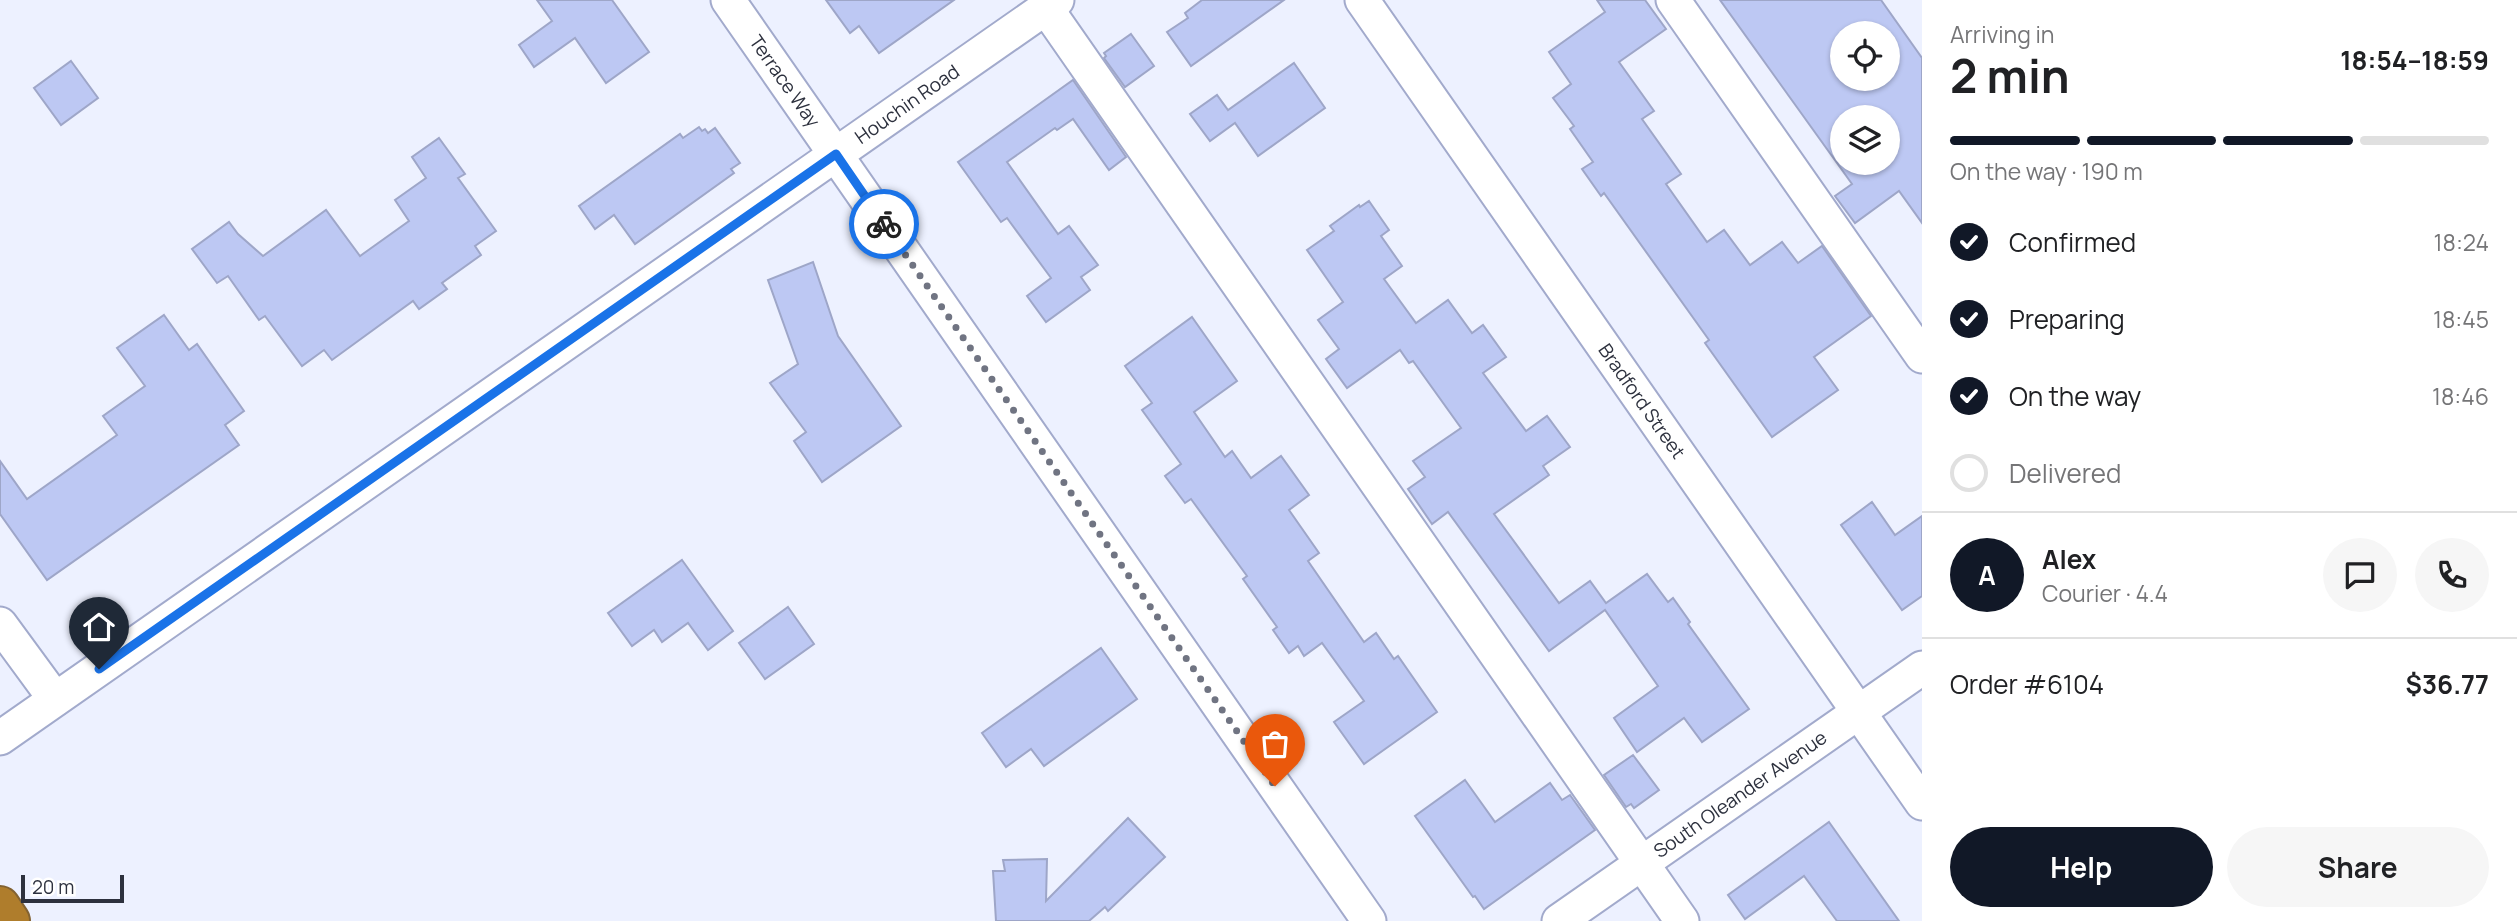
<!DOCTYPE html>
<meta charset="utf-8">
<style>
body{margin:0;font-family:Manrope,sans-serif;background:#f6f6f6;color:#202124;height:100vh;display:flex;flex-direction:column;font-size:26px;white-space:nowrap}
*{box-sizing:border-box;margin:0}
p{font-size:23px;color:#757577}
.icon{flex:none;width:38px;height:38px;fill:none;stroke:currentColor;stroke-width:2;stroke-linecap:round;stroke-linejoin:round}
.map{position:relative;flex:1;overflow:hidden}
.sheet{display:flex;flex-direction:column;background:#fff;width:595px}
.sheet>*{flex:none}
.tools{position:absolute;left:1830px;top:21px;display:grid;gap:14px}
.tools a{display:grid;place-items:center;width:70px;height:70px;border-radius:50%;background:#fff;box-shadow:0 2px 5px #0004;font-size:35px}
.scale{position:absolute;left:21px;bottom:18px;width:103px;box-sizing:border-box;padding-left:7px;border:4px solid #2d313e;border-top:0;font-size:19px;line-height:24px;white-space:nowrap;color:#2d313e;-webkit-text-stroke:5px #fff;paint-order:stroke}
.pin{position:absolute;display:grid;place-items:center;width:60px;height:60px;color:#fff;margin:-72px -30px;border-radius:50% 50% 50% 0;rotate:-45deg;box-shadow:0 0 7px #0007}
.pin .icon{rotate:45deg}
.courier{position:absolute;display:grid;place-items:center;width:70px;height:70px;margin:-35px;border:5px solid #1a73e8;border-radius:50%;background:#fff;color:#222;box-shadow:0 2px 9px #0007}
.head em{font-style:normal;font-weight:700}
.head div{display:flex;flex-direction:column-reverse}
.head{display:flex;align-items:center;justify-content:space-between;height:119px;padding:0 28px}
h1{font-size:46px;font-weight:700;line-height:52px}
.bar{display:grid;grid-template-columns:repeat(4,1fr);gap:10px 7px;align-content:center;height:84px;padding:0 28px}
.bar i{height:9px;border-radius:5px;background:#e0e0e0}
.bar .on{background:#111827}
.bar p{grid-column:span 4}
.line{display:flex;align-items:center;gap:18px;padding:0 28px;border-top:2px solid #e0e0e0}
.line div{flex:1}
.round{display:grid;place-items:center;flex:none;width:74px;height:74px;border-radius:37px;background:#f6f6f6}
ol{padding:0 28px;list-style:none}
li{display:flex;align-items:center;gap:21px;height:77px}
li p{margin-inline-start:auto}
li .icon{padding:7px;border-radius:50%;background:#111827;color:#fff;stroke-width:4}
li:last-child{color:#757577}
li i{width:38px;height:38px;border:4px solid #e0e0e0;border-radius:50%}
.cta{display:flex;gap:14px;margin-top:auto;padding:14px 28px}
.cta a{flex:1;height:80px;border-radius:42px;background:#111827;color:#fff;font-size:28px;font-weight:700;line-height:80px;text-align:center}
.cta a+a{background:#f6f6f6;color:#202124}
main{display:flex;flex:1;min-height:0}
.map>svg:first-child{display:block}
.building{fill:#bdc8f3;stroke:#9ea6c8;stroke-width:2;fill-rule:evenodd}
.lines{fill:none;stroke-linecap:round;stroke-linejoin:round}
.minor-casing{stroke:#a2aacc;stroke-width:37}
.highway-casing{stroke:#826232;stroke-width:42}
.minor{stroke:#fff;stroke-width:33}
.highway{stroke:#af7d2c;stroke-width:38}
.done{stroke:#707482;stroke-width:7;stroke-dasharray:0 12.6}
.route{stroke:#1a73e8;stroke-width:9}
.labels{text-anchor:middle;dominant-baseline:central;stroke-width:5;stroke-linejoin:round;paint-order:stroke}
.street-label{font-size:19px;fill:#2d313e;stroke:#fff}
</style>
<main>
<div class="map">
<svg width="1922" height="921" viewBox="0 0 1922 921">
<rect width="100%" height="100%" fill="#edf1ff"/>
<g class="building">
<path d="M537 0H612L649 52 606 83 575 38 534 67 519 45 552 21Z"/>
<path d="M826 0H954L879 53 859 26 850 33Z"/>
<path d="M1202 0H1284L1191 66 1167 32 1188 18 1185 13Z"/>
<path d="M1597 0H1645L1666 29 1619 62 1654 111 1642 119 1681 174 1666 184 1707 242 1724 230 1750 265 1782 242 1798 263 1822 246 1871 316 1814 357 1838 390 1772 437 1705 343 1709 340 1604 193 1601 196 1582 169 1593 162 1570 129 1574 126 1553 98 1571 84 1549 52 1605 12Z"/>
<path d="M1720 0H1881L1922 58V223L1899 191 1855 223 1835 196 1852 184ZM1843 33H1888V79H1843ZM1843 117H1888V163H1843Z"/>
<path d="M1131 34 1154 66 1125 87 1104 58 1106 56 1104 53Z"/>
<path d="M71 61 98 98 61 125 34 88Z"/>
<path d="M1294 63 1325 108 1258 156 1235 123 1210 141 1190 114 1217 95 1228 110Z"/>
<path d="M1073 80 1126 157 1109 170 1073 119 1057 130 1055 128 1007 162 1058 234 1069 226 1098 265 1081 277 1090 290 1046 322 1027 296 1051 278 1007 218 1001 222 958 162Z"/>
<path d="M699 127 702 131 705 129 708 133 715 128 740 163 731 169 734 173 635 244 614 215 595 229 579 206 680 134 683 138Z"/>
<path d="M439 138 465 174 458 178 496 231 475 246 481 255 442 283 447 289 419 309 413 301 332 360 324 350 302 366 265 316 259 320 228 276 217 283 192 249 229 222 238 234 263 256 326 210 360 256 409 221 395 200 426 178 412 157Z"/>
<path d="M1369 201 1389 230 1381 236 1402 266 1384 279 1416 323 1448 300 1472 333 1483 325 1506 357 1483 373 1526 431 1547 416 1570 447 1543 466 1549 475 1494 514 1559 603 1590 581 1606 603 1647 574 1668 602 1673 598 1690 622 1688 624 1749 709 1702 742 1684 718 1637 752 1614 718 1658 686 1605 610 1549 651 1448 512 1432 524 1408 489 1425 477 1413 461 1461 428 1413 361 1409 363 1400 350 1347 388 1326 359 1339 349 1318 320 1343 302 1307 250 1334 231 1330 226 1359 205 1360 207Z"/>
<path d="M813 262 838 336 901 426 822 482 794 441 806 432 770 383 798 364 768 280Z"/>
<path d="M164 315 189 350 197 344 244 411 225 425 239 445 47 580 0 514V461L27 499 117 435 103 416 145 386 117 348Z"/>
<path d="M1192 317 1237 381 1194 412 1225 457 1232 451 1251 478 1281 456 1309 495 1289 510 1319 553 1308 561 1364 642 1376 633 1394 659 1398 656 1437 712 1364 764 1334 722 1364 701 1322 643 1304 656 1298 646 1289 653 1273 630 1277 627 1243 579 1247 576 1191 499 1185 503 1165 476 1181 464 1142 410 1152 403 1125 366Z"/>
<path d="M1872 502 1895 535 1922 516V596L1902 610 1841 525Z"/>
<path d="M682 560 733 631 708 650 688 623 662 642 654 630 632 646 608 613Z"/>
<path d="M788 607 814 644 765 679 739 643Z"/>
<path d="M1101 648 1137 699 1044 766 1031 749 1006 767 982 733Z"/>
<path d="M1633 755 1659 790 1634 808 1631 804 1626 807 1604 775Z"/>
<path d="M1465 780 1495 822 1550 783 1562 800 1570 795 1595 830 1484 909 1475 896 1473 897 1415 816Z"/>
<path d="M1128 818 1165 857 1108 911 1105 907 1089 921H996L993 871H1005L1003 860 1047 859 1046 901Z"/>
<path d="M1829 822 1899 921H1837L1804 876 1745 919 1728 895Z"/>
</g>
<g class="lines">
<g class="minor-casing">
<g id="minor">
<path d="M728 0 1369 921"/>
<path d="M1362 0 1922 803"/>
<path d="M1673 0 1922 356"/>
<path d="M1046 8 1682 921"/>
<path d="M0 624 55 699"/>
<path d="M0 738 1057 0"/>
<path d="M1559 921 1922 668"/>
</g>
</g>
<g class="highway-casing">
<path id="highway" d="M0 906 10 921"/>
</g>
<use href="#minor" class="minor"/>
<use href="#highway" class="highway"/>
</g>
<g class="lines">
<path class="done" d="M884 224 1275 786"/>
<path class="route" d="M99 669 836 154 884 224"/>
</g>
<g class="labels">
<g class="street-label">
<text transform="translate(785 81) rotate(55)">Terrace Way</text>
<text transform="translate(907 104) rotate(-35)">Houchin Road</text>
<text transform="translate(1642 401) rotate(55)">Bradford Street</text>
<text transform="translate(1740 794) rotate(-35)">South Oleander Avenue</text>
</g>
</g>
</svg>
<div class="tools">
<a><svg class="icon" aria-label="locate" viewBox="0 0 24 24"><circle cx="12" cy="12" r="6"/><path d="M12 2v4M12 18v4M2 12h4M18 12h4"/></svg></a>
<a><svg class="icon" aria-label="layers" viewBox="0 0 24 24"><path d="M12 4l9 5-9 5-9-5zM3 14l9 5 9-5"/></svg></a>
</div>
<div class="scale">20 m</div>
<div class="pin" style="left:1275px;top:786px;background:#ea580c"><svg class="icon" aria-label="bag" viewBox="0 0 24 24"><path d="M5 8h14l-1 12H6zM9 8a3 3 0 0 1 6 0"/></svg></div>
<div class="pin" style="left:99px;top:669px;background:#1f2937"><svg class="icon" aria-label="home" viewBox="0 0 24 24"><path d="M3 11l9-7 9 7M6 9v11h12V9"/></svg></div>
<div class="courier" style="left:884px;top:224px"><svg class="icon" aria-label="bike" viewBox="0 0 24 24"><circle cx="6" cy="16" r="4"/><circle cx="18" cy="16" r="4"/><path d="M6 16l4-8h5l3 8M10 8l3 8H6M13 5h3"/></svg></div>
</div>
<section class="sheet">
<div class="head"><div><h1>2 min</h1><p>Arriving in</p></div><em>18:54–18:59</em></div>
<div class="bar"><i class="on"></i><i class="on"></i><i class="on"></i><i></i><p>On the way · 190 m</p></div>
<ol>
<li><svg class="icon" aria-label="check" viewBox="0 0 24 24"><path d="M5 12l5 5 9-10"/></svg>Confirmed<p>18:24</p></li>
<li><svg class="icon" aria-label="check" viewBox="0 0 24 24"><path d="M5 12l5 5 9-10"/></svg>Preparing<p>18:45</p></li>
<li><svg class="icon" aria-label="check" viewBox="0 0 24 24"><path d="M5 12l5 5 9-10"/></svg>On the way<p>18:46</p></li>
<li><i></i>Delivered</li>
</ol>
<div class="line" style="height:126px"><b class="round" style="background:#111827;color:#fff">A</b><div><b>Alex</b><p>Courier · 4.4</p></div><a class="round"><svg class="icon" aria-label="chat" viewBox="0 0 24 24"><path d="M4 5h16v11H9l-5 4z"/></svg></a><a class="round"><svg class="icon" aria-label="phone" viewBox="0 0 24 24"><path d="M5 4h4l2 5-3 2q2 4 5 5l2-3 5 2v4C11 20 4 13 5 4z"/></svg></a></div>
<div class="line" style="height:91px"><div>Order #6104</div><b>$36.77</b></div>
<div class="cta"><a>Help</a><a>Share</a></div>
</section>
</main>
